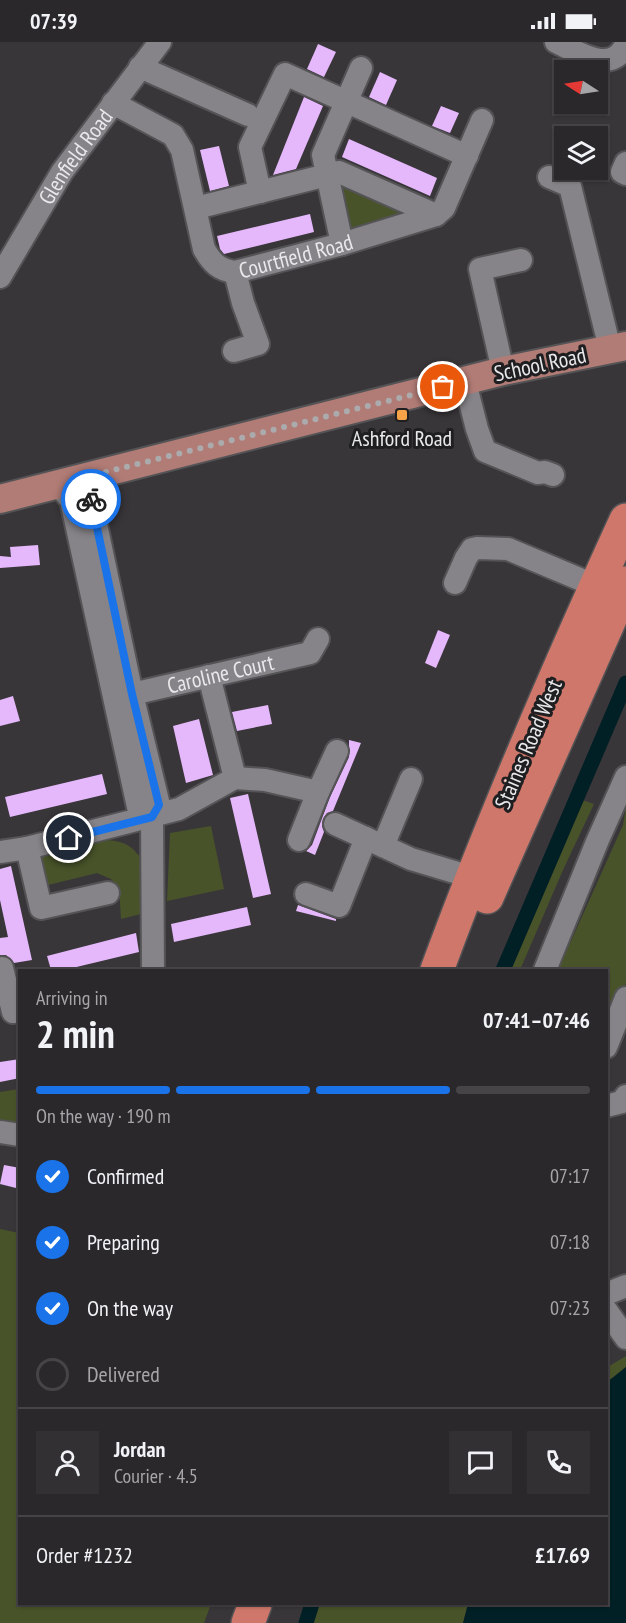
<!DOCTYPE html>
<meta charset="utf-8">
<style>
body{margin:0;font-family:"PT Sans Narrow",sans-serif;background:#333034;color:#f1f3f6;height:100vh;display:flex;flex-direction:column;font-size:22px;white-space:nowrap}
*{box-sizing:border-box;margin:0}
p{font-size:20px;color:#a6a6a9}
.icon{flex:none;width:33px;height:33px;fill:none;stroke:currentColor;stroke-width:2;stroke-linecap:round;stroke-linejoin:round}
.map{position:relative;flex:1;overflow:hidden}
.side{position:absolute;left:18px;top:927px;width:590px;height:636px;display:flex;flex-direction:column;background:#2b282c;border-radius:0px;box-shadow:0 2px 4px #0004,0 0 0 2px #474448}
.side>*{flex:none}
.needle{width:39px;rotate:282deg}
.controls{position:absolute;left:554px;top:18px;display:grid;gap:12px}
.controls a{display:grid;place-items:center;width:54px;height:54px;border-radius:0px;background:#2b282c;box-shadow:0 2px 4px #0004,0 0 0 2px #474448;font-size:30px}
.pin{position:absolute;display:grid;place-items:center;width:51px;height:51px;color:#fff;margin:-26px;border:3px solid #fff;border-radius:50%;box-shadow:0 2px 6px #0007}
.courier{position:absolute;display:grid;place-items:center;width:60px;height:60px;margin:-30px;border:4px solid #1a73e8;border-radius:50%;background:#fff;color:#222;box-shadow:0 2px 8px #0007}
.summary em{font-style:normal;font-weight:700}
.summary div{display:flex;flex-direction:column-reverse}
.summary{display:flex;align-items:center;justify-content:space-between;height:102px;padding:0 18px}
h1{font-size:39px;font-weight:700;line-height:45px}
.bar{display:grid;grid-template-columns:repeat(4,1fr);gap:9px 6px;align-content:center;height:72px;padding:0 18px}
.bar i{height:8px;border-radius:4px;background:#474448}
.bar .selected{background:#1a73e8}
.bar p{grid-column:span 4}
.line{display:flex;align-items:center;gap:15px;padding:0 18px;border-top:2px solid #474448}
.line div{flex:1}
.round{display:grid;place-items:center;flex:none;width:63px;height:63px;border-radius:0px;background:#333034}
ol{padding:0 18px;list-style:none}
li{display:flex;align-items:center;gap:18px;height:66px}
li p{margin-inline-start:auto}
li .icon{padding:6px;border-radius:50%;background:#1a73e8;color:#fff;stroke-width:4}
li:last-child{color:#a6a6a9}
li i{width:33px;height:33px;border:3px solid #474448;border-radius:50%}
.status{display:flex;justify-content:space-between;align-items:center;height:42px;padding:0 30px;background:#2b282c;direction:ltr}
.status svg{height:16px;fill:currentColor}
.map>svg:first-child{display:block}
.green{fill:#485329}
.water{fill:#002025}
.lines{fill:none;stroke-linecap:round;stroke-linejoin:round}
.canal{stroke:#002025;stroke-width:15}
.building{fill:#e4b8fb}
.minor-casing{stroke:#545355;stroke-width:26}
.major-casing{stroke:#545355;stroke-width:32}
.highway-casing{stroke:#545355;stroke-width:36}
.minor{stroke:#868488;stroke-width:22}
.major{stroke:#b27c76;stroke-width:28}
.highway{stroke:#cf776a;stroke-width:33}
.done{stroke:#abaaac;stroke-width:6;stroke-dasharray:0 10.8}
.route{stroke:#1a73e8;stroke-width:8}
.poi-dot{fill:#f6a248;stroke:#1f1e20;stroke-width:2}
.labels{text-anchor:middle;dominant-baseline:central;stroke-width:6;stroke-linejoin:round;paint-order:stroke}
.street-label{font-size:22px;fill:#e9e8ea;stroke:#1f1e20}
.poi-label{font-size:22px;fill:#e9e8ea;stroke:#1f1e20}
</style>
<div class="status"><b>07:39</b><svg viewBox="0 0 49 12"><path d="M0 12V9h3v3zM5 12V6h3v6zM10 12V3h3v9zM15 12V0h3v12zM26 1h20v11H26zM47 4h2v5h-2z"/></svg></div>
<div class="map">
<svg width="626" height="1581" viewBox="0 0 626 1581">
<rect width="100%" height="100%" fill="#39363a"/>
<g class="green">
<path d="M341 143 399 168 398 178 357 191 345 187 336 147Z"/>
<path d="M582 758 594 762 563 828 520 928H509Z"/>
<path d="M626 765V941L606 987V928H558L623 783Z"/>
<path d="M211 784 224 847 167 859 170 791Z"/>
<path d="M108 798C127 800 131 804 143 818L141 872 121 877 119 846 111 837 97 831 32 847V812Z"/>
<path d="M19 1047V1081L0 1079V1050Z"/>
<path d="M0 1187 19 1191 20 1562H211L204 1581H0Z"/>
<path d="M626 1314V1325L606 1341V1326Z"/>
<path d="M316 1562H468L463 1581H310Z"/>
</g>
<path class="water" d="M626 1325V1581H463L468 1562H606V1341Z"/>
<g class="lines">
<g class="canal">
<path d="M503 928 626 641"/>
<path d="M306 1581 312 1562"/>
</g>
</g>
<g class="building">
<path d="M318 2 336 10 324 35 307 27Z"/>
<path d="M380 30 397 38 386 63 369 55Z"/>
<path d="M304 55 323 64 296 127 273 133Z"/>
<path d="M441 64 459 71 450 91 432 84Z"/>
<path d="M349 97 437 136 430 154 342 115Z"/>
<path d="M219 104 229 144 210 149 200 108Z"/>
<path d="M310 172 314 190 224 212 220 207 217 194Z"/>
<path d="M38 503 40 523 0 526V514L11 515 10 505Z"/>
<path d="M438 588 450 593 436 626 425 621Z"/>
<path d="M13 654 20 679 0 684V658Z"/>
<path d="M268 663 272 682 237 689 232 670Z"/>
<path d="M199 677 213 733 186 741 173 684Z"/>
<path d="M349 698 361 701 333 769 327 771 323 777 322 784 324 790 315 813 306 809 312 803 330 755 349 715Z"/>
<path d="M102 732 107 752 10 775 5 755Z"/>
<path d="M248 752 271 852 253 856 230 756Z"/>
<path d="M11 824 32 918 14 921 6 913H0V896L8 895 0 858V827Z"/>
<path d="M298 863 336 877V879L296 869Z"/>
<path d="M247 865 251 883 174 900 171 882Z"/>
<path d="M136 891 139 910 64 928H51L47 914Z"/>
<path d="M20 1017V1036L0 1040V1020Z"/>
<path d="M4 1123 20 1126V1147L0 1142Z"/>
</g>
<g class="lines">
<g class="minor-casing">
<g id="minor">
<path d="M556 0C578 10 612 34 626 2"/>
<path d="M140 25 248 73"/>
<path id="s1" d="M113 61 173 93 182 108 204 207C212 221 219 228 235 230L342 202 436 173 444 166 482 78"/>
<path d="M626 121 622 130 626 132"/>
<path d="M549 135 570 144 610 307"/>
<path d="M260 150 250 105 285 32 467 114"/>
<path d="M196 166 339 130 436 173"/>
<path d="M342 202 323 113 361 26"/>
<path id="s2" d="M0 235 62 130 160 0"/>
<path d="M234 309 258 302 243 261 235 230"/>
<path d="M503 329 480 227 521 218"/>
<path d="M465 340 477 387 485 409 538 431 545 430 553 433"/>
<path d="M86 435 132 652 159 763 152 775 153 928"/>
<path d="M58 442 71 458 138 765 152 775"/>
<path d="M455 541 466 516 472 507 477 506 508 507 596 544"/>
<path d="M209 634 235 736"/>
<path id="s3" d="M119 655 310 611 318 597"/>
<path d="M318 750 337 709"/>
<path d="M335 782 411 817 471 835"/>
<path d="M383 804 411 737"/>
<path d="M27 806 41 866 108 851"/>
<path d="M0 810 27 806 179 767 235 736 265 738 318 750 299 798"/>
<path d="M306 852 339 864 366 796"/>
<path d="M2 926 13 970 20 969"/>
<path d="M545 928 597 800 626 735"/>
<path d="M606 1005 626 956"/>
<path d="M606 1064 622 1060 626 1054"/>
<path d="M0 1090 20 1093"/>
<path d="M606 1252 626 1244"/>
<path d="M606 1268 626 1296"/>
</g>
</g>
<g class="major-casing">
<path id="major" d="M0 457 503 329 626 304"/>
</g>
<g class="highway-casing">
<g id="highway">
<path d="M487 855 626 541"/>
<path d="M437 928C493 776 558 626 626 478"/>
<path d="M248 1581 255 1562"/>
</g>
</g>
<use href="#minor" class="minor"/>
<use href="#major" class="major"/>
<use href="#highway" class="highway"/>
</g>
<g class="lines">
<path class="done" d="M91 457 86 435 443 345"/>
<path class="route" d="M69 796 152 775 159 763 132 652 91 457"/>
</g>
<rect class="poi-dot" x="396" y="367" width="12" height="12" rx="3"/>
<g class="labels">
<g class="street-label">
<text stroke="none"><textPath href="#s2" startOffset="142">Glenfield Road</textPath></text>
<text stroke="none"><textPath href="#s1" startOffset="290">Courtfield Road</textPath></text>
<text transform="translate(540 322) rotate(-12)">School Road</text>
<text stroke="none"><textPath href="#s3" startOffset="104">Caroline Court</textPath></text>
<text transform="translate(528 702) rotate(-67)">Staines Road West</text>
</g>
<g class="poi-label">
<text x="402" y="396">Ashford Road</text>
</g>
</g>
</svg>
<div class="controls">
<a><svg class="needle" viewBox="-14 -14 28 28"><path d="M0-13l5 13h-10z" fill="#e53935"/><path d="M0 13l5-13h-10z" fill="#a6a6a9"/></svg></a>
<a><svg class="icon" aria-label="layers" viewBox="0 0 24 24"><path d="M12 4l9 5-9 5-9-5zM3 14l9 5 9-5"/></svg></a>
</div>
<div class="pin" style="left:443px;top:345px;background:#ea580c"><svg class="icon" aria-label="bag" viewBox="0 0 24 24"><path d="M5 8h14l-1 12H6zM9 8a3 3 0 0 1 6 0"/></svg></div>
<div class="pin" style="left:69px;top:796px;background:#1f2937"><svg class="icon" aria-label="home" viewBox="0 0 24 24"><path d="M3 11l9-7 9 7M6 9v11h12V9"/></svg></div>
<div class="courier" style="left:91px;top:457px"><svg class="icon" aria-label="bike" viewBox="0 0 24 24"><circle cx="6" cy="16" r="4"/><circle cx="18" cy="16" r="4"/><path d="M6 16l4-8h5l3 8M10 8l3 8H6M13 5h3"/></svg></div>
<section class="side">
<div class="summary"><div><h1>2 min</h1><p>Arriving in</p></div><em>07:41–07:46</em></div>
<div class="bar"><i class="selected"></i><i class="selected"></i><i class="selected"></i><i></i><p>On the way · 190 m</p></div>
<ol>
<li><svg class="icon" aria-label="check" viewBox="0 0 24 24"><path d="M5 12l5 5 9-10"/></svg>Confirmed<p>07:17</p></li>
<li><svg class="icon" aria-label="check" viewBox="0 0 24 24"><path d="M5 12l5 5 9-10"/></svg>Preparing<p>07:18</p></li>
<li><svg class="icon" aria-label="check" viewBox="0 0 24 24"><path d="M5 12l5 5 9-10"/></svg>On the way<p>07:23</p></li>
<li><i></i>Delivered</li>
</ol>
<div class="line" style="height:108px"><a class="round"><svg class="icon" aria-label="person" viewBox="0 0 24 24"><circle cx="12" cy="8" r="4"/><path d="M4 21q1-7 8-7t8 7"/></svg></a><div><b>Jordan</b><p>Courier · 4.5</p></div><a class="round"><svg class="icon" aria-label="chat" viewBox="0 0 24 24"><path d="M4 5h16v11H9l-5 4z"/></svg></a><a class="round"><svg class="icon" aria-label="phone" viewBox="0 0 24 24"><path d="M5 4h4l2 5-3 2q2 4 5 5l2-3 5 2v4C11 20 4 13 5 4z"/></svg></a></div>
<div class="line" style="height:78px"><div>Order #1232</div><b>£17.69</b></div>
</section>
</div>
